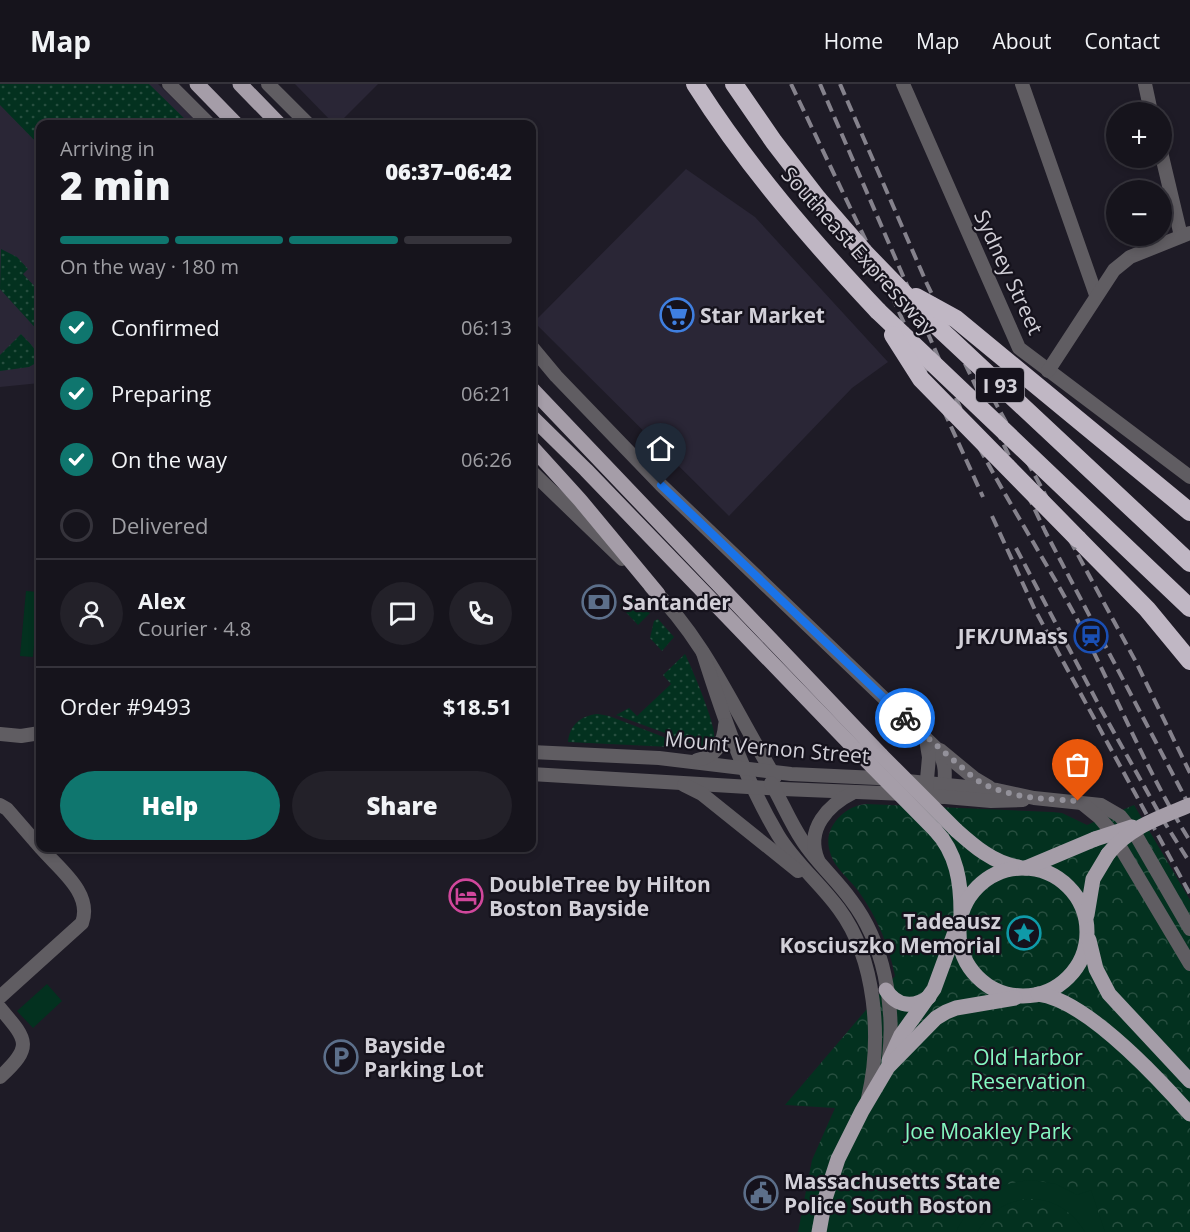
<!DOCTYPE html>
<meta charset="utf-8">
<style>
body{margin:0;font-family:"Open Sans",sans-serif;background:#232129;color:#f1f3f6;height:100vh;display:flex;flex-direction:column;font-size:22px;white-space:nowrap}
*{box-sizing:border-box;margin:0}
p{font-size:20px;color:#9e9ea3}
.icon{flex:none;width:33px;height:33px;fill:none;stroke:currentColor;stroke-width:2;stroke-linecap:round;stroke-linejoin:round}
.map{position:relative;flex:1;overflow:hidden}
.drawer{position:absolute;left:36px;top:36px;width:500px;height:732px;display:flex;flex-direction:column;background:#16141c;border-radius:12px;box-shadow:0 3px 9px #0003,0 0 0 2px #35333b}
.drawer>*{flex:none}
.tools{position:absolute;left:1106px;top:18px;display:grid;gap:12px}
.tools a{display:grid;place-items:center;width:66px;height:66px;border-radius:50%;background:#16141c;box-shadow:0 3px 9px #0003,0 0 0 2px #35333b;font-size:30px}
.pin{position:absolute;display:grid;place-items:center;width:51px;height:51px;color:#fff;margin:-62px -26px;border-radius:50% 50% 50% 0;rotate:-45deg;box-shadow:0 0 6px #0007}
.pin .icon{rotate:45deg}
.courier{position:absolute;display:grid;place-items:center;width:60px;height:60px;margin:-30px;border:4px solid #1a73e8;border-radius:50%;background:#fff;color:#222;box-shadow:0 2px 8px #0007}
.overview em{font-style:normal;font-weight:800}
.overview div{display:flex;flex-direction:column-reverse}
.overview{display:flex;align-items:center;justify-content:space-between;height:102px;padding:0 24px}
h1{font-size:39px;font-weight:800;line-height:45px}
.bar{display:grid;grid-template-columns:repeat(4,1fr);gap:9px 6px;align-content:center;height:72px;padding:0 24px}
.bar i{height:8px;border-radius:4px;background:#35333b}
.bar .active{background:#0f766e}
.bar p{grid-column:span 4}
.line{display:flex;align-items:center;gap:15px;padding:0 24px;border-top:2px solid #35333b}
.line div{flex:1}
.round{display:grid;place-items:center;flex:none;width:63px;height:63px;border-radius:32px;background:#232129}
ol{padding:0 24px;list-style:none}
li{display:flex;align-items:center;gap:18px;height:66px}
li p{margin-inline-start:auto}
li .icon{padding:6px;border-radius:50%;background:#0f766e;color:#fff;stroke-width:4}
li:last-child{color:#9e9ea3}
li i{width:33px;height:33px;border:3px solid #35333b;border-radius:50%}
.cta{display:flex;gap:12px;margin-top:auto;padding:12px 24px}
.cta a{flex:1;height:69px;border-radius:36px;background:#0f766e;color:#fff;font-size:24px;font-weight:800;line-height:69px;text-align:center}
.cta a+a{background:#232129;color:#f1f3f6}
header{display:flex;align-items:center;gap:36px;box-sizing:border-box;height:84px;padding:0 30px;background:#16141c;border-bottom:2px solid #35333b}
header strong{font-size:28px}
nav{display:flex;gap:33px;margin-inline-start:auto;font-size:21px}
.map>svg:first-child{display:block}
.built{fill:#2a2636}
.grass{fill:url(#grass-dots)}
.park{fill:url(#park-crowns)}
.garden{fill:#03311f}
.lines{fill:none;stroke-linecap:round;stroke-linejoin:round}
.minor{stroke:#605d62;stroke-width:14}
.major{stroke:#a59da8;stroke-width:15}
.highway{stroke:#c0b7c4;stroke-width:18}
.rail{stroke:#85828c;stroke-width:4;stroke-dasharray:12 6;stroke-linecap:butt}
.major-bridge{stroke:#a59da8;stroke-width:15}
.highway-bridge{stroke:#c0b7c4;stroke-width:18}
.done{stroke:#93919a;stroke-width:6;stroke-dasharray:0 10.8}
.route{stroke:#1a73e8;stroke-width:8}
.labels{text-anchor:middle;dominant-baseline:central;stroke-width:4.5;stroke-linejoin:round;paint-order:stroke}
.shield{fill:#15121c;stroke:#9997a0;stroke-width:1.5}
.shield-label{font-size:20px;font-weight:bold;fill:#d2d0d8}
.street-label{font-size:21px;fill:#d2d0d8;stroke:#15121c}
.poi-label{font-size:21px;font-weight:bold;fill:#d2d0d8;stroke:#15121c;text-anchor:start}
.park-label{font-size:21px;fill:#85f8c1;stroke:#15121c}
</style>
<header>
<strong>Map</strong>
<nav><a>Home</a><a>Map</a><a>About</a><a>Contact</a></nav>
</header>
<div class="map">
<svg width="1190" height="1148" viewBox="0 0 1190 1148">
<defs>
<pattern id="grass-dots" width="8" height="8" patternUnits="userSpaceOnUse" patternTransform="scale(1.5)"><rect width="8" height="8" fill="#03311f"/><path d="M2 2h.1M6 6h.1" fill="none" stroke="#274e3f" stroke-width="1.8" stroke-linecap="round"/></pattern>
<pattern id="park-crowns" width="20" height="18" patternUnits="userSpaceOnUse" patternTransform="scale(1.5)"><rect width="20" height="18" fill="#03311f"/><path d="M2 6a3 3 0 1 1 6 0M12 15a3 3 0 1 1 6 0" fill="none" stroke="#274e3f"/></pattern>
</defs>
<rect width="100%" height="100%" fill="#1e1b26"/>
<g class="built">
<path d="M0 0H158L199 40H40V299L0 303Z"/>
<path d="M295 0H378L338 40H334Z"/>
<path d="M686 85 755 133 888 278 852 304 729 432 534 238Z"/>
</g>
<g class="grass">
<path d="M0 0H149L190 40H40V62L0 21Z"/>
<path d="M1 165 17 173 28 185 23 190 40 208V249L0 205Z"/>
<path d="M21 250C29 259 40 266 36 279L29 283 0 287V271Z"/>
<path d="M631 510 650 529 638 541 620 522Z"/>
<path d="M658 535 674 553 662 567 650 554 654 537Z"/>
<path d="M685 570C691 582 718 645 714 655 712 660 707 661 703 663L616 631 629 624 637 632 671 600 663 591Z"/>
<path d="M598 630 609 632 692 664 568 658C569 641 582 631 598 630Z"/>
</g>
<path class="park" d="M866 720 1052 728 1062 729 1087 741 1134 721 1190 816V1148H798L812 1076 835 1024 785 1021 895 892C889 862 877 833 859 808 850 795 834 784 830 768 822 744 844 722 866 720Z"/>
<g class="garden">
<path d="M26 507 39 508 33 573 20 572Z"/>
<path d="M47 900 62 917 33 944 17 927Z"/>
<path d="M1032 1096 1056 1100 1077 1111 1091 1106 1105 1148H1085C1059 1104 1003 1104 977 1148H956C971 1116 997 1098 1032 1096Z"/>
</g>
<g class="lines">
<g class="minor">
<path d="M169 0 209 40"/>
<path d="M268 0 308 40"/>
<path d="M903 0 1019 264 1190 393"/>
<path d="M1022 0 1096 211"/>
<path d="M1145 0 1151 28"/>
<path d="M1161 68 1181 152"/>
<path d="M531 262 556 292 661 401 936 664C948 679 945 695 943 713"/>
<path d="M1048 287 1114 186 1130 173 1190 149"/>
<path d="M531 387 622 475"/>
<path d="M651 503C706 557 735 628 775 693"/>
<path d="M703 569C723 632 744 694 778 751 795 779 820 799 839 825 876 875 882 955 868 1014"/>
<path d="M0 650 21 652 40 649"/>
<path d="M940 666 974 694 989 703"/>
<path d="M531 668 659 674 791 690 877 694 997 706 1034 714 1101 721 1120 732 1137 753 1190 845"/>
<path d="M697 676C715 672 724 660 725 641"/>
<path d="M531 690 783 705 906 710"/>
<path d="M771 699C782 718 790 738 802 756 816 778 836 795 851 816 884 859 895 921 889 974"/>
<path d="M684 701 702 710 798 787"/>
<path d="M926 707 929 673 926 655"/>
<path d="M934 712 991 717 1023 716"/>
<path d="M1083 720 1099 733 1110 746 1190 880"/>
<path d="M0 721 7 725 40 763"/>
<path d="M818 776C805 745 828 721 854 708"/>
<path d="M0 913 82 839C93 809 59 785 41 764"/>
<path d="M0 924C27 956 34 962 0 993"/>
</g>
<g class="major">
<path d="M197 0 236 40"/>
<path d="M240 0 279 40"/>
<path d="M531 304 881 671"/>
<path d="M531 332 586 386 856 666"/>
<path d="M531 362 580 416 658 510"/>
<path d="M935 746C957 769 961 799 961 829"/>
<path d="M956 746C974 762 993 779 1018 783"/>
<circle cx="1023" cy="848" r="64"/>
<path d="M1026 784 1095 755"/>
<path d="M1087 831 1093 795 1108 770"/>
<path d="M1089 856 1096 885 1109 910 1190 997"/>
<path d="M886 906C897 923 914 924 929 913"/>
<path d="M1038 910C1086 916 1158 994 1190 1030"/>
<path d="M889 977 901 951 934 905 956 845"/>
<path d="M819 1148 825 1115 838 1075 862 1027 888 983 936 934 946 928 956 924 1015 914"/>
</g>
<g class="highway">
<path d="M695 0C747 82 811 156 878 227"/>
<path d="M734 0 774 58 818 115"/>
<path d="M1078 455 1147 525 1190 577"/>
</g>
<g class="rail">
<path d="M791 0 879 184 983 413"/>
<path d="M820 0 968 342C1002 409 1043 472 1078 537 1116 610 1146 687 1190 757"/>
<path d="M840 0 927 200 1045 447 1190 723"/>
<path d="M975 281 1136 578 1190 689"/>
<path d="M992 432 1035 526 1190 810"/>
<path d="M1016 464 1102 627 1163 736 1190 779"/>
</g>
<g class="major-bridge">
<path d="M856 666 935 746"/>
<path d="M881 671 956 746"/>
<path d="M1095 755 1132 743"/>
<path d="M1108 770C1129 743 1159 734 1190 721"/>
</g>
<g class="highway-bridge">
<path d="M818 115 864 168 928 234 1190 479"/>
<path d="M916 213 956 235 1190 428"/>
<path d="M878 227 1190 524"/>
<path d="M893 251 921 295 1078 455"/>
</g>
</g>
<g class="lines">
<path class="done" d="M905 634 974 694C1002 714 1045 715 1078 717"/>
<path class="route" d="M661 401 905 634"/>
</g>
<defs>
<g id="supermarket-ring" transform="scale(1.725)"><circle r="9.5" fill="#15121c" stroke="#3f7fe0" stroke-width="1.5"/><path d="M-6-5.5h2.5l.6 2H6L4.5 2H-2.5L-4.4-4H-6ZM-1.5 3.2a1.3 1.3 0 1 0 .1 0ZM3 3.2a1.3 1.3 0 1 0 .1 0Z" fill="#3f7fe0"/></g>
<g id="bank-ring" transform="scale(1.725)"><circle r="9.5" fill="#15121c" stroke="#5c6f8a" stroke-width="1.5"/><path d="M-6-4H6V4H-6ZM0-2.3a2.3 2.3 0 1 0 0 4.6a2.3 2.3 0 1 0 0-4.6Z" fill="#5c6f8a"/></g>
<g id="station-ring" transform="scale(1.725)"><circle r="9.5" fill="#15121c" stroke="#1a4fb4" stroke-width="1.5"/><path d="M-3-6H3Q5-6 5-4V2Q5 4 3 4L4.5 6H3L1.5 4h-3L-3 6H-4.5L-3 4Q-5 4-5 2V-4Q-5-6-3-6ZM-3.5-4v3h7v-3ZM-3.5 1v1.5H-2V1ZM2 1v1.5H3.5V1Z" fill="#1a4fb4"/></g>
<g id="hotel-ring" transform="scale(1.725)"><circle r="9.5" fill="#15121c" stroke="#d1479c" stroke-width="1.5"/><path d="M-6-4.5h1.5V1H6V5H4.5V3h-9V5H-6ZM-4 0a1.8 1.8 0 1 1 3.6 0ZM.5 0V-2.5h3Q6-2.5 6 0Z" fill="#d1479c"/></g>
<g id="sight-ring" transform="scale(1.725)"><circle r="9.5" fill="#15121c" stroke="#0f9aa8" stroke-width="1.5"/><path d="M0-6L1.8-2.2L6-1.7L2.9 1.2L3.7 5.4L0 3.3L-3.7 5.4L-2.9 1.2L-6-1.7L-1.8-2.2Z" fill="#0f9aa8"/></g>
<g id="parking-ring" transform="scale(1.725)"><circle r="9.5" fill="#15121c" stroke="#5c6f8a" stroke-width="1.5"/><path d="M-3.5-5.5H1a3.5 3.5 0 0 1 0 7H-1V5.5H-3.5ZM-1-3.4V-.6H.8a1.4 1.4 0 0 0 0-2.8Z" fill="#5c6f8a"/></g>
<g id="civic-ring" transform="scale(1.725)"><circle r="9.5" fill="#15121c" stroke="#5c6f8a" stroke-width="1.5"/><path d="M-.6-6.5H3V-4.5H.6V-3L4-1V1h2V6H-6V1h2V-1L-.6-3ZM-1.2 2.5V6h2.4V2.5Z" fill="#5c6f8a"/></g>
</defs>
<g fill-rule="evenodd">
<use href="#supermarket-ring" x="677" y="231"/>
<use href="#bank-ring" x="599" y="518"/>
<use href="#station-ring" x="1091" y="552"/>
<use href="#hotel-ring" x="466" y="812"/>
<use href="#sight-ring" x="1024" y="849"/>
<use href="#parking-ring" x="341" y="973"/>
<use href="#civic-ring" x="761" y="1109"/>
</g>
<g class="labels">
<rect class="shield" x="976" y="284" width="48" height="34" rx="4.5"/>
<g class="shield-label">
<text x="1000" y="301">I 93</text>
</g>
<g class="street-label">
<text transform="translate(859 167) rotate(48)">Southeast Expressway</text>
<text transform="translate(1009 188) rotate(65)">Sydney Street</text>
<text transform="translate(767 663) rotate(5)">Mount Vernon Street</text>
</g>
<g class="poi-label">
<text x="700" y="231">Star Market</text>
<text x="622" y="518">Santander</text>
<text x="1068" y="552" text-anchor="end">JFK/UMass</text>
<text x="489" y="800">DoubleTree by Hilton<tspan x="489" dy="24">Boston Bayside</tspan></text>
<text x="1001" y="837" text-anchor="end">Tadeausz<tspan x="1001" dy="24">Kosciuszko Memorial</tspan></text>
<text x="364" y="961">Bayside<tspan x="364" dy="24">Parking Lot</tspan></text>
<text x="784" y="1097">Massachusetts State<tspan x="784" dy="24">Police South Boston</tspan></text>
</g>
<g class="park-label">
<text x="1028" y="973">Old Harbor<tspan x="1028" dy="24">Reservation</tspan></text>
<text x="988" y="1047">Joe Moakley Park</text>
</g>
</g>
</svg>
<div class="tools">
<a>+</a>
<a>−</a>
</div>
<div class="pin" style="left:1078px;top:717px;background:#ea580c"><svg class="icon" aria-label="bag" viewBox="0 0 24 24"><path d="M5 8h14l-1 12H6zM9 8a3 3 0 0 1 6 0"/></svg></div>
<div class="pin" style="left:661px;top:401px;background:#1f2937"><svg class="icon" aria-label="home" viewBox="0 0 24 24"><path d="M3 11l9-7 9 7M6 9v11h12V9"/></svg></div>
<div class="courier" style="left:905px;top:634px"><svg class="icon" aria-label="bike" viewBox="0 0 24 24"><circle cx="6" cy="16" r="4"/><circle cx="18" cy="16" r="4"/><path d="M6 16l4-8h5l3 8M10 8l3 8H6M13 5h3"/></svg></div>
<section class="drawer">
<div class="overview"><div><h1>2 min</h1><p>Arriving in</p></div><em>06:37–06:42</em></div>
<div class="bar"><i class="active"></i><i class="active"></i><i class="active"></i><i></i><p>On the way · 180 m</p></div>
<ol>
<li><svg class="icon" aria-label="check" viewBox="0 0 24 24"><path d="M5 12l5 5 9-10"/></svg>Confirmed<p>06:13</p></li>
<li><svg class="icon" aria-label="check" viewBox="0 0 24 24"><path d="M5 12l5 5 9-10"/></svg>Preparing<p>06:21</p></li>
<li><svg class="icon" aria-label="check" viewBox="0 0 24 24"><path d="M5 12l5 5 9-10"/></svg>On the way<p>06:26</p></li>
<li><i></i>Delivered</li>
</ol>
<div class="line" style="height:108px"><a class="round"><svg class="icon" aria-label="person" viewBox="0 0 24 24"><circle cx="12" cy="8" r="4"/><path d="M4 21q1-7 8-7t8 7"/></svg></a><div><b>Alex</b><p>Courier · 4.8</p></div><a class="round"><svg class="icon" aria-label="chat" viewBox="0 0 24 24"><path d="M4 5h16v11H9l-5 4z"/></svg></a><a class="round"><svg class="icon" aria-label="phone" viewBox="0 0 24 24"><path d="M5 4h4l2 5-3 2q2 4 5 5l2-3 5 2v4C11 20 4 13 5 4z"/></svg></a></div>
<div class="line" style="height:78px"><div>Order #9493</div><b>$18.51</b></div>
<div class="cta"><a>Help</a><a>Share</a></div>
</section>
</div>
